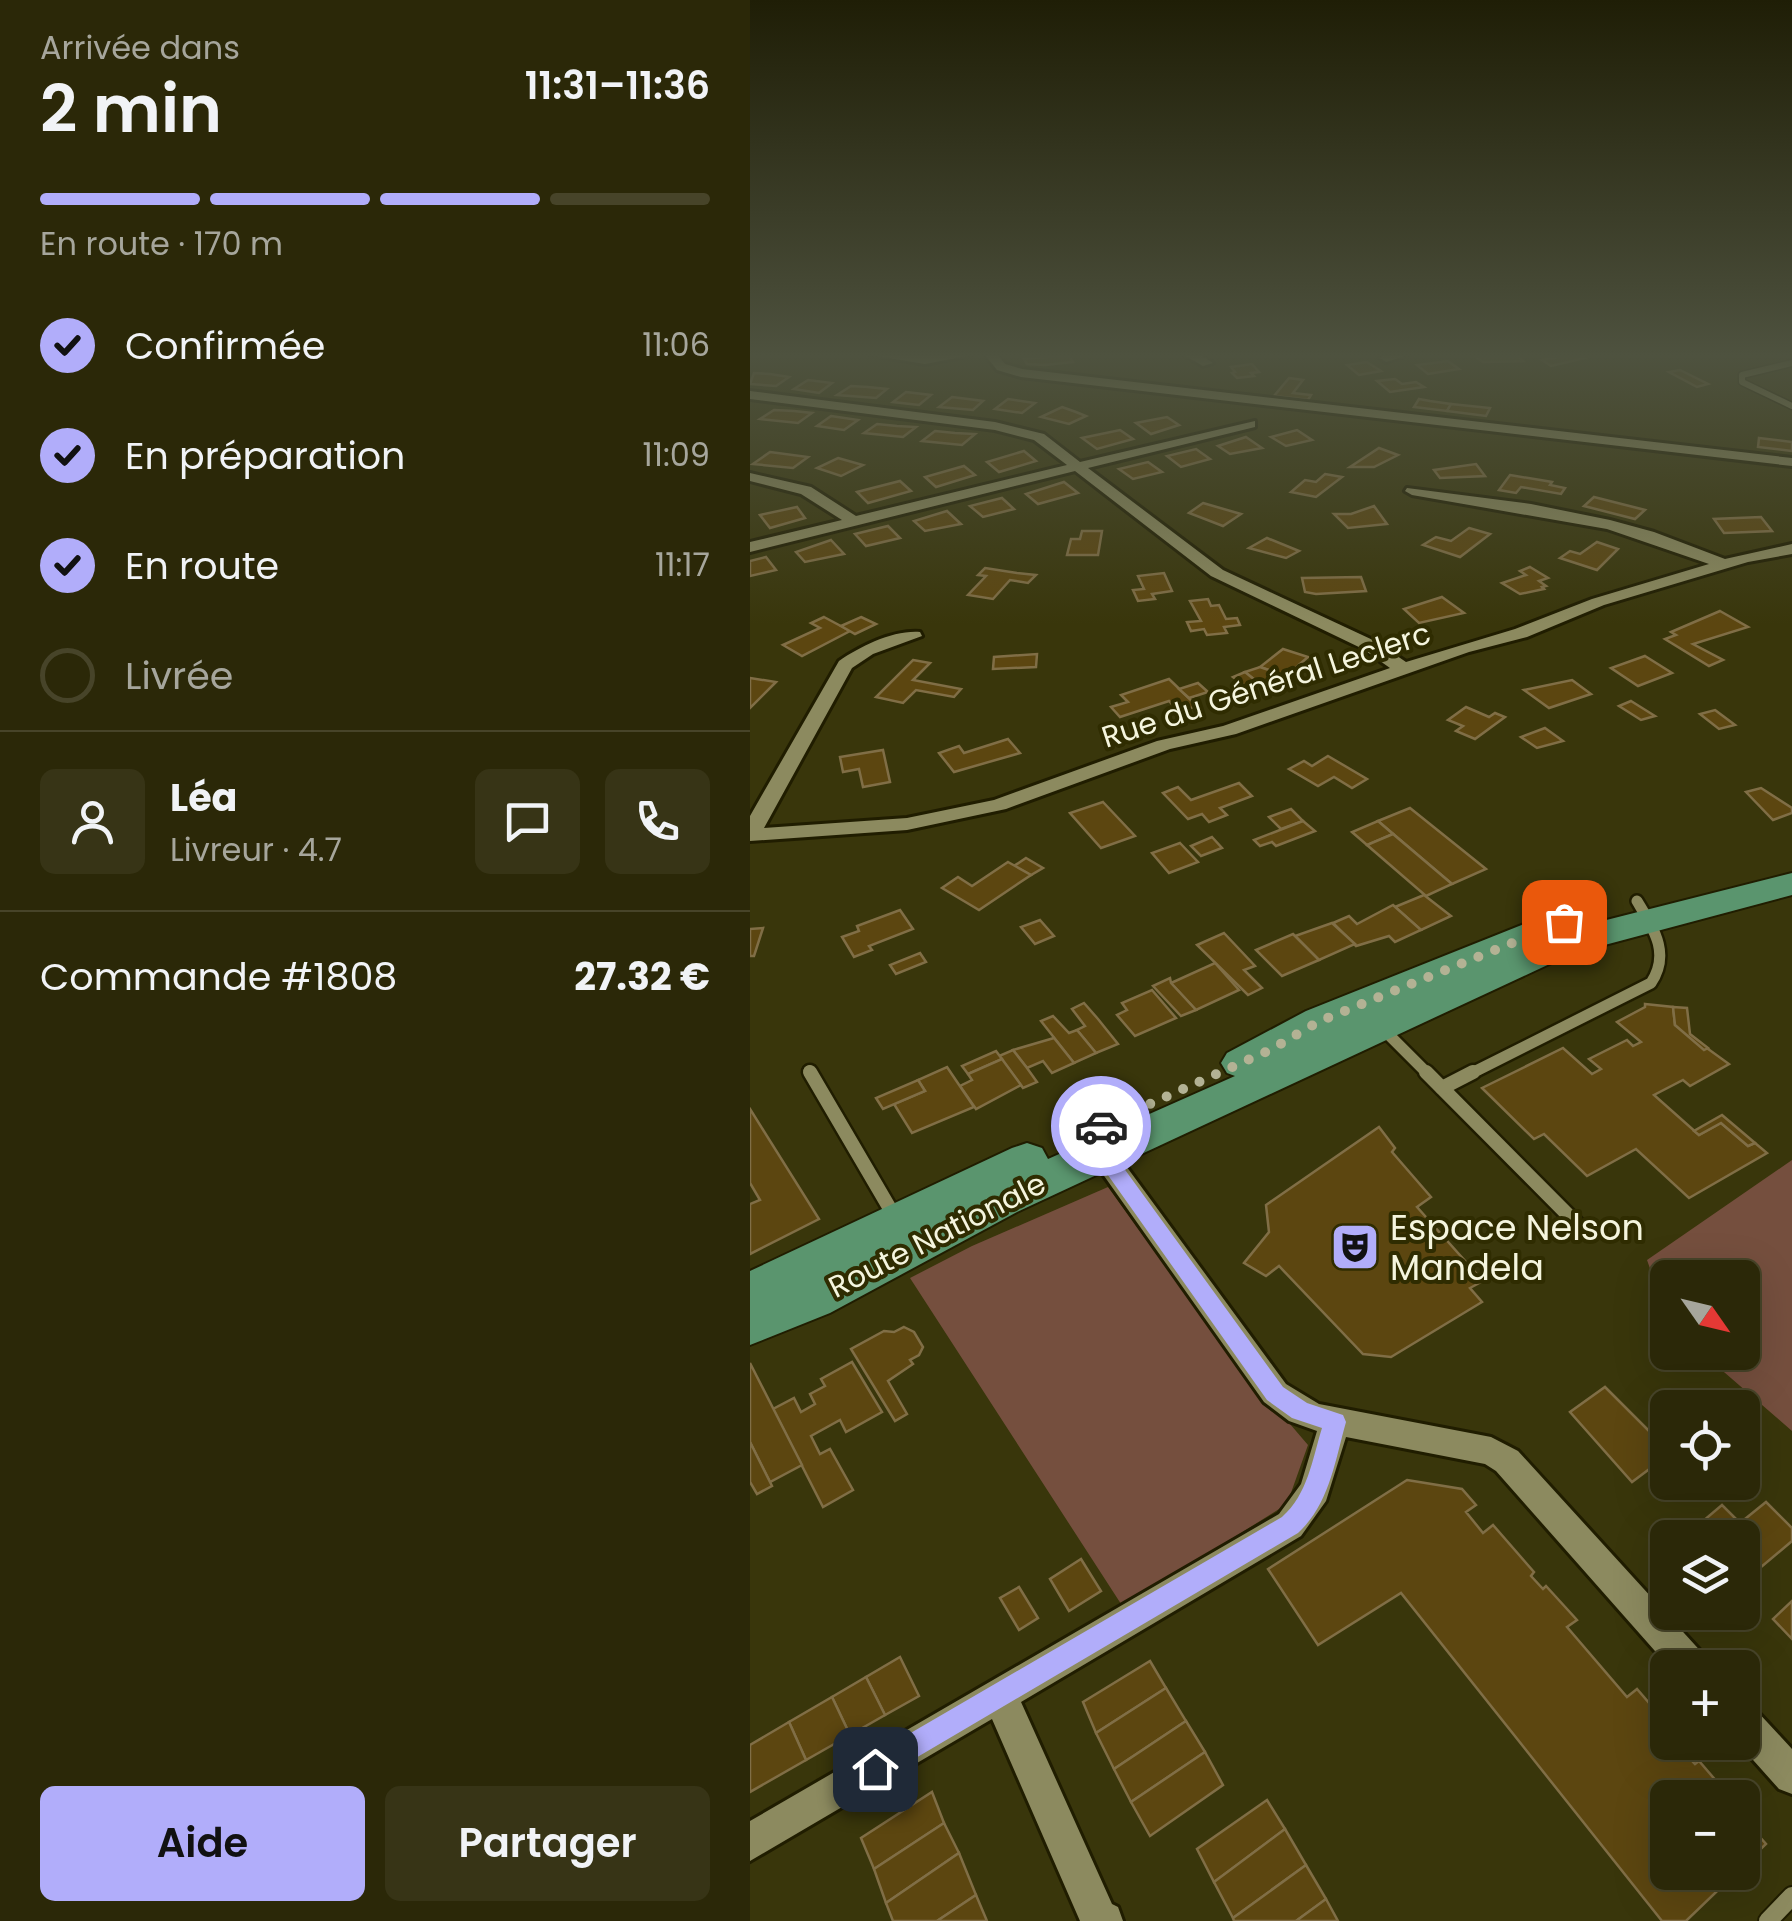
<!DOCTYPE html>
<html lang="fr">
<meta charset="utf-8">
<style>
body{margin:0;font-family:Poppins,sans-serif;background:#373416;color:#f1f3f6;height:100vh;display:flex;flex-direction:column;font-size:38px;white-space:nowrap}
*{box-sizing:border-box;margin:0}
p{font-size:32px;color:#a6a69c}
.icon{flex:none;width:55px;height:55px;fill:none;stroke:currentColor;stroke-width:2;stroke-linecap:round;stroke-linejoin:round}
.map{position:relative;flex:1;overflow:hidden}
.side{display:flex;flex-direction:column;background:#2b2808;width:750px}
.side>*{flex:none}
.needle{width:65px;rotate:124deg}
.tools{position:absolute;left:900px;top:1260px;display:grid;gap:20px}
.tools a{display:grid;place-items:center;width:110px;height:110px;border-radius:15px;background:#2b2808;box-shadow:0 10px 40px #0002,0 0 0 2px #474429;font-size:50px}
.pin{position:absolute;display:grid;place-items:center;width:85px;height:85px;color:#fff;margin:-42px;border-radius:20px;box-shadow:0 5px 15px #0006}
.courier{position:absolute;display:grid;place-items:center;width:100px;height:100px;margin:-50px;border:8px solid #b1adfa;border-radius:50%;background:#fff;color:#222;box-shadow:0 2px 12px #0007}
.head em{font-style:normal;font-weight:600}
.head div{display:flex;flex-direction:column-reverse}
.head{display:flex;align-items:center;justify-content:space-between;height:170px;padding:0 40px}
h1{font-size:65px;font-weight:600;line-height:75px}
.bar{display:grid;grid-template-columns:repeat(4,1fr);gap:15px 10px;align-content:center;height:120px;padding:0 40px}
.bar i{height:12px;border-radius:8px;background:#474429}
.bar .selected{background:#b1adfa}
.bar p{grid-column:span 4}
.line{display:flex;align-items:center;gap:25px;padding:0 40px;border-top:2px solid #474429}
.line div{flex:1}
.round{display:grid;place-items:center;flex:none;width:105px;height:105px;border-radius:15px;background:#373416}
ol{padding:0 40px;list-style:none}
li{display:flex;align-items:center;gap:30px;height:110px}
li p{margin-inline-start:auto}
li .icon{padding:10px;border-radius:50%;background:#b1adfa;color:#111;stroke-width:4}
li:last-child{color:#a6a69c}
li i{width:55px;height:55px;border:5px solid #474429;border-radius:50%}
.button{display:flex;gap:20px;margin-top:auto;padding:20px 40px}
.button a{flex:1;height:115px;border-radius:15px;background:#b1adfa;color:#111;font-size:40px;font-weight:600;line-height:115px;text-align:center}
.button a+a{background:#373416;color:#f1f3f6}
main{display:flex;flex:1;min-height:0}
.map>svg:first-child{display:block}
.green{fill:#754f3e}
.building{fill:#5c4610;stroke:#806e46;stroke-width:2.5}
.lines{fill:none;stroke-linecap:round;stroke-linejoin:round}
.service-far3-casing{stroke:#201d00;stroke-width:9}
.service-far2-casing{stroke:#201d00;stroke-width:16}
.service-far1-casing{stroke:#201d00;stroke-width:19}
.service-casing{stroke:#201d00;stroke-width:22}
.minor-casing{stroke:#201d00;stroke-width:6}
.primary-casing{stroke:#201d00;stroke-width:4}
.service-far3{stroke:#8c8a5f;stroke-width:6}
.service-far2{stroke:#8c8a5f;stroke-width:11}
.service-far1{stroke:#8c8a5f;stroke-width:14}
.service{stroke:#8c8a5f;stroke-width:18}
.minor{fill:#8c8a5f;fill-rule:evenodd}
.primary{fill:#5a956e;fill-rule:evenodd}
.route{fill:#b1adfa}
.done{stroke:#b3b294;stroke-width:10;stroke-dasharray:0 18}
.labels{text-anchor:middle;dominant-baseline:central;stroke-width:8;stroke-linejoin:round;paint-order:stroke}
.street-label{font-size:30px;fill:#f5f5de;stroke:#2f2c01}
.near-poi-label{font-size:35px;fill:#f5f5de;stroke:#2f2c01;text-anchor:start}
</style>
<main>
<section class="side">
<div class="head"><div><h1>2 min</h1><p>Arrivée dans</p></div><em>11:31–11:36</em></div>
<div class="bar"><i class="selected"></i><i class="selected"></i><i class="selected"></i><i></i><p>En route · 170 m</p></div>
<ol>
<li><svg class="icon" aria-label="check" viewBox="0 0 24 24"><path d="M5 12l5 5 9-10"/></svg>Confirmée<p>11:06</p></li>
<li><svg class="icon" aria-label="check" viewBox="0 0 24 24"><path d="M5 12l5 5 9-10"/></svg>En préparation<p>11:09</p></li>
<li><svg class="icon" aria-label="check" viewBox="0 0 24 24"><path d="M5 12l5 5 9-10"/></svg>En route<p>11:17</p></li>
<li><i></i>Livrée</li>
</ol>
<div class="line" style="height:180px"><a class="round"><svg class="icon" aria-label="person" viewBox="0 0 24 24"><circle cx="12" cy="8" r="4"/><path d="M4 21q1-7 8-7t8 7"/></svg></a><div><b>Léa</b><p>Livreur · 4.7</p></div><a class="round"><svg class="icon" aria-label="chat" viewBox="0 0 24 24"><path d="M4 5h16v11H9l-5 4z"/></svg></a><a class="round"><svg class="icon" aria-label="phone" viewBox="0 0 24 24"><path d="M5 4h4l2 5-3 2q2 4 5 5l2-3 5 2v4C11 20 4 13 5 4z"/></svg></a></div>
<div class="line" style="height:130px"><div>Commande #1808</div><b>27.32 €</b></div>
<div class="button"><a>Aide</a><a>Partager</a></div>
</section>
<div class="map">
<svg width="1042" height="1921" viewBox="0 0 1042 1921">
<rect width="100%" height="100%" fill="#39360b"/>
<g class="green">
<path d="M1042 1160V1431L952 1353 992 1352V1278H918L917 1317 897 1260Z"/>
<path d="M358 1187 521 1411 534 1417 558 1445 537 1504 373 1607 160 1278 222 1246Z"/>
</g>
<g class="building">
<path d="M319 355 323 362 295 365 277 364 274 359Z"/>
<path d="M723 355H767L773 361 733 362Z"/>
<path d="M800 355H831L835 358 801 366 792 360 804 358Z"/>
<path d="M698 361 709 369 678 374 667 365Z"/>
<path d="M617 362 631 371 609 375 597 365Z"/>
<path d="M502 364 509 372 501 373 504 376 487 378 482 373 485 372 481 367Z"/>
<path d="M930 370 958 384 947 387 919 372Z"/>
<path d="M4 373 20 374 39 377 26 386 0 384Z"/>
<path d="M539 378 553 380 543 393 561 395 558 400 524 396Z"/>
<path d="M645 379 652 384 666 382 674 387 640 392 627 381Z"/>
<path d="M58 380 82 383 69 393 44 389Z"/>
<path d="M101 386 118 387 137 389 126 398 87 395Z"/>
<path d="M156 392 181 395 169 405 143 402Z"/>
<path d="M202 397 218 399 233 401 223 410 189 407Z"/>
<path d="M258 399 285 403 272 413 245 409Z"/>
<path d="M669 399 680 401 701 404 697 411 664 407Z"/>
<path d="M701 404 740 408 736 416 697 411Z"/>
<path d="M312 407 326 412 336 416 319 424 291 417Z"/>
<path d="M24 410 44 411 62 413 48 423 10 419Z"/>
<path d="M81 416 108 420 94 430 67 426Z"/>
<path d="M417 417 429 425 401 434 386 423Z"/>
<path d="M127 424 147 426 166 427 153 437 114 433Z"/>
<path d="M370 430 383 439 347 449 332 438Z"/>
<path d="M547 430 562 440 536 446 521 437Z"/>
<path d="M185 431 205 433 225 434 212 445 172 441Z"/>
<path d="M496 437 512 448 480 454 468 446Z"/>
<path d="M1009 438 1042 442V451L1008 447Z"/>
<path d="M629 448 648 455 624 467H600Z"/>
<path d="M446 449 460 459 431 467 417 456Z"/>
<path d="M274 451 286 461 249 472 237 462Z"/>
<path d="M20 452 58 457 43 468 3 464Z"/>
<path d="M88 458 113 465 91 476 67 468Z"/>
<path d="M398 462 412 472 383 479 369 469Z"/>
<path d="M726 464 735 476 690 478 684 470Z"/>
<path d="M214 466 225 475 186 487 175 477Z"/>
<path d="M575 474 592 477 566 497 541 492 555 480 566 482Z"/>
<path d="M760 475 802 482 800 485 815 488 811 494 771 487 766 493 749 490Z"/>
<path d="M150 481 161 491 118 503 107 492Z"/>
<path d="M314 482 328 493 288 504 276 494Z"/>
<path d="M844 497 895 510 885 519 834 506Z"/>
<path d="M252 498 264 509 233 517 220 506Z"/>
<path d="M453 503 491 514 473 526 439 513Z"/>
<path d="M624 506 637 524 598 528 584 514H601Z"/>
<path d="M47 507 55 518 20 528 10 515Z"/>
<path d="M197 511 211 524 175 531 164 521Z"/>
<path d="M1011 517 1022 531 974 533 964 519Z"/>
<path d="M138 526 150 538 116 546 105 534Z"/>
<path d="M719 528 740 534 710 557 673 545 686 537 701 541Z"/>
<path d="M332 531H352L348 555H317L321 539H330Z"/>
<path d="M517 538 549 551 536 558 499 548Z"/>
<path d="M81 540 94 554 55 562 46 552Z"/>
<path d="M847 542 868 549 847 570 810 558 820 551 830 554Z"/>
<path d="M16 557 26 570 0 576V561Z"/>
<path d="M780 567 798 578 789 581 796 586 792 587 794 589 770 594 752 583 776 575 770 571Z"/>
<path d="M235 568 267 573 286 575 278 583 260 580 243 599 218 595 236 576 228 575Z"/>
<path d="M414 573 422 591 402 594 405 599 388 601 383 590 394 589 388 576Z"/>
<path d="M611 577 616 591 566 594 555 592 552 578Z"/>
<path d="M692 597 714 613 669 623 654 609Z"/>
<path d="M458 599 461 606 469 605 476 619 487 618 490 625 474 627 477 633 457 635 454 629 441 631 437 622 451 621 440 601Z"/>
<path d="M970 611 998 627 943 644 973 660 959 666 915 639 926 635 921 632Z"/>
<path d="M74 617 100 631 52 656 33 645 70 628 61 623Z"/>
<path d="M111 617 126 624 105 634 91 626Z"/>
<path d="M533 649 558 657 536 676 510 667Z"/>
<path d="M287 654 286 667 243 669 244 657Z"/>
<path d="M895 656 922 673 888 686 861 668Z"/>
<path d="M163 660 180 663 163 680 211 689 204 697 166 690 153 703 126 697Z"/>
<path d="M510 667 536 676 511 685 495 672Z"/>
<path d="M495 672 511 685 499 689 483 677Z"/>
<path d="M0 678 26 682 0 708Z"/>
<path d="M419 679 447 706 429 712 419 701 370 717 361 707 378 702 371 695Z"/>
<path d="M822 680 841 694 799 708 774 690Z"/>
<path d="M448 683 458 692 439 698 429 689Z"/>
<path d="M881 701 905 716 891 720 869 706Z"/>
<path d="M716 707 739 717 745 713 755 717 725 739 706 731 713 726 698 720Z"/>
<path d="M965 710 985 725 969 729 950 714Z"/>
<path d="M795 728 813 741 787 748 771 737Z"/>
<path d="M258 739 270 753 204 772 189 753 209 746 214 753Z"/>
<path d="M133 750 140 782 113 787 109 769 93 772 90 757Z"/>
<path d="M578 756 617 779 602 788 584 777 568 786 539 769 554 761 562 766Z"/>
<path d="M489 783 502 796 470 808 477 815 459 822 452 814 438 819 413 793 428 787 441 800Z"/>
<path d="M1011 788 1042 808V813L1023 820 996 792Z"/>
<path d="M353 802 385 836 351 848 320 813Z"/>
<path d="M660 808 736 869 702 884 628 821Z"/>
<path d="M541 809 553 821 531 829 519 817Z"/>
<path d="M553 821 565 831 526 846 522 842 510 846 504 840Z"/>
<path d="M628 821 643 834 617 845 602 832Z"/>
<path d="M643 834 702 884 676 896 617 845Z"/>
<path d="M462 837 472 848 451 856 441 846Z"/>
<path d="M430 843 448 862 419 873 402 853Z"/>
<path d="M276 858 293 868 281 875 264 866Z"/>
<path d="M258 862 281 875 229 910 192 888 208 877 222 886Z"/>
<path d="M674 895 701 916 671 930 645 907Z"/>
<path d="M643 905 671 930 645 942 639 936 606 946 583 923 599 916 607 924Z"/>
<path d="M150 910 163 929 119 946 122 950 104 957 92 937 109 931 107 926Z"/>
<path d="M290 920 304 936 285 944 271 927Z"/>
<path d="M582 923 605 944 569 960 545 936Z"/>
<path d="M13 928 4 956H0V929Z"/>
<path d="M474 933 505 966 494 970 512 988 498 995 447 945Z"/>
<path d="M543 934 569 960 532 976 506 950Z"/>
<path d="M170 953 176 962 146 974 140 965Z"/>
<path d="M465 963 489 990 446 1010 421 983Z"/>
<path d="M420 978 421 983 446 1010 431 1016 403 986Z"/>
<path d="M402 990 426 1018 385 1036 367 1015 377 1010 372 1003Z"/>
<path d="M334 1003 348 1019 368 1044 346 1053 327 1030 335 1026 322 1009Z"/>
<path d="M895 1004 923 1007 925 1025 979 1064 940 1086 933 1080 904 1095 949 1135 971 1123 998 1146 1005 1143 1017 1153 939 1198 886 1149 837 1176 794 1134 784 1139 732 1088 813 1048 842 1074 851 1069 839 1059 877 1040 883 1046 891 1042 867 1022 895 1007Z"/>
<path d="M923 1007 937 1008 940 1034 958 1048 954 1050 925 1025Z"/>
<path d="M303 1016 319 1033 327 1030 346 1053 324 1063 291 1021Z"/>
<path d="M304 1038 324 1063 302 1073 293 1061 277 1068 263 1050Z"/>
<path d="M263 1050 277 1068 287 1082 273 1088 249 1056Z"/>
<path d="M246 1051 252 1059 218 1074 212 1066Z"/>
<path d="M252 1059 271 1085 226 1109 210 1086 222 1080 218 1074Z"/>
<path d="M197 1067 224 1107 162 1133 144 1104 175 1091 168 1080Z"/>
<path d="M168 1080 175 1091 133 1109 126 1098Z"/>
<path d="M0 1109 69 1219 0 1254V1204L10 1200 0 1183Z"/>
<path d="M972 1115 1005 1143 998 1146 971 1123 949 1135 944 1131Z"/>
<path d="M629 1127 645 1148 642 1152 681 1197 667 1207 733 1281 720 1288 732 1302 641 1357 613 1354 529 1266 516 1276 494 1263 519 1232 516 1205Z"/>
<path d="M154 1327 164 1332 173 1347 169 1355 160 1360 163 1364 138 1381 157 1414 145 1421 101 1349 134 1331 144 1332Z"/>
<path d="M102 1362 132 1412 96 1432 90 1420 61 1436 70 1454 80 1449 103 1490 73 1507 23 1409 44 1398 51 1412 65 1404 60 1394 75 1386 71 1379Z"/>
<path d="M0 1363 52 1465 20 1482 0 1442Z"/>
<path d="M855 1387 905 1437 911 1432 918 1439V1455L882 1482 820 1412Z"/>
<path d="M968 1390 983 1404 955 1408 950 1403Z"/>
<path d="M0 1442 22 1486 7 1494 0 1482Z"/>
<path d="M657 1480 712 1489 726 1505 716 1512 733 1533 743 1525 784 1572 781 1576 793 1589 796 1586 827 1620 817 1627 877 1697 887 1689 918 1725V1742H933L930 1748 945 1764 949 1761 981 1798H918V1872H987L936 1921H912L651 1593 568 1645 518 1569Z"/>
<path d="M1016 1502 1042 1528V1541L992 1583V1538H933L972 1505 990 1523Z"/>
<path d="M331 1559 351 1591 319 1611 300 1579Z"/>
<path d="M269 1587 288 1618 269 1630 250 1598Z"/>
<path d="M1042 1601V1639L1023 1619Z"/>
<path d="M150 1657 169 1696 135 1715 116 1677Z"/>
<path d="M400 1661 416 1688 346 1733 333 1702Z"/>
<path d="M116 1677 135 1715 100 1735 82 1697Z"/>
<path d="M416 1688 436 1721 364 1769 346 1733Z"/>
<path d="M82 1697 100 1735 56 1760 39 1722Z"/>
<path d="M436 1721 455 1752 381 1802 364 1769Z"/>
<path d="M39 1722 56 1760 0 1792V1745Z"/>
<path d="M455 1752 473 1785 400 1836 381 1802Z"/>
<path d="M182 1792 194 1823 124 1869 111 1838Z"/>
<path d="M517 1800 535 1829 464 1882 447 1849Z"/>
<path d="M992 1817 1016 1844 992 1867Z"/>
<path d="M194 1823 209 1853 136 1903 124 1869Z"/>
<path d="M535 1829 556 1865 483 1918 464 1882Z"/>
<path d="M209 1853 226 1895 187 1921H143L136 1903Z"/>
<path d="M556 1865 576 1899 546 1921H484L483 1918Z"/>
<path d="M226 1895 237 1921H187Z"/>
<path d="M576 1899 588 1921H546Z"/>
</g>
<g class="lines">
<g class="service-far3-casing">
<path id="service-far3" d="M1042 363 992 375V382L1042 406"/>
</g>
<g class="service-far2-casing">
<g id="service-far2">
<path d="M633 1029 679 1075"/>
<path d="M59 1071 61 1075"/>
<path d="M718 1075 901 983C921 953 903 928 887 901"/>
</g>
</g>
<g class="service-far1-casing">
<g id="service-far1">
<path d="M60 1072 146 1219"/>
<path d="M676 1072 830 1227"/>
<path d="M692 1088 723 1072"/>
</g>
</g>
<g class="service-casing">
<path id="service" d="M1018 1921 1042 1896"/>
</g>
<g class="minor-casing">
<g id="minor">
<path d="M121 355H222L175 364Z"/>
<path d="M235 355H248L255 364 272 369 1042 458V466L271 377 247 370Z"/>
<path d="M434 355H451L463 363 453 366Z"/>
<path d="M632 355H658L636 362 630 358Z"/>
<path d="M0 391 245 422 294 434 330 462 505 421V427L338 468 473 570 625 641 656 662 765 629 842 599 959 564 857 529 662 495 655 491 657 488 781 504 860 520 904 532 975 559 1042 544V554L998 562 854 605 777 637 719 652 486 734 420 749 256 809 157 830 0 841V816L89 661C111 646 143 630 170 632L172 636 123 654 102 668 14 828 157 818 244 800 407 741 473 726 640 668 613 649 461 576 325 471 0 552V542L92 520 51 494 0 481V473L61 487 106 516 317 465 284 440 245 430 0 399Z"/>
<path d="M337 1122 346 1125 536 1384 569 1404 741 1437 768 1451 955 1656 960 1668H920L746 1471 735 1464 596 1437 576 1501 551 1536 271 1702 362 1904 368 1907 373 1921H330L242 1719 0 1861V1821L529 1514 551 1484 567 1431 539 1421 514 1402 328 1139 324 1132 328 1125Z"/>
<path d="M992 1704 1005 1709 1042 1749V1794L1029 1789 987 1742H992Z"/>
</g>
</g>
<g class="primary-casing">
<path id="primary" d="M1042 873V895L821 954 267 1212 80 1313 0 1345V1271L262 1148 277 1143 292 1148 298 1159 485 1076 477 1073 471 1063 477 1053 556 1011 784 920 797 916 810 920 813 931Z"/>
</g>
<use href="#service-far3" class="service-far3"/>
<use href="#service-far2" class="service-far2"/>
<use href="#service-far1" class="service-far1"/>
<use href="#service" class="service"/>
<use href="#minor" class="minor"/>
<use href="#primary" class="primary"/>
</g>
<linearGradient id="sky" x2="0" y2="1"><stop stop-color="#1f1e06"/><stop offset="0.57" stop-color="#4e523f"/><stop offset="1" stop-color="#4e523f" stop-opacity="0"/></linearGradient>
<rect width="1042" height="624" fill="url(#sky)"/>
<path class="route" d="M351 1119 360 1126 349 1134 533 1387 557 1403 593 1415 596 1422C585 1461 579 1505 548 1533L125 1782 116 1778 112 1769 116 1759 532 1517C558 1494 562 1460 572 1428L542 1418 517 1400 331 1137V1127Z"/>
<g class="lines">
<path class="done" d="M351 1126 520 1050 570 1021 814 922"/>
</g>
<defs>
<g id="theatre-square" transform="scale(2.5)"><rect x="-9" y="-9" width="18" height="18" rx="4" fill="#b1adfa" stroke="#2f2c01"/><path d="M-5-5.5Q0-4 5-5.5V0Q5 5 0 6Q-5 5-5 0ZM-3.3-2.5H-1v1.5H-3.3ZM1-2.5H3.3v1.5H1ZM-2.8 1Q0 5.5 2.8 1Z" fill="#111"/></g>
</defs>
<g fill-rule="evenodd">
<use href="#theatre-square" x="605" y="1247"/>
</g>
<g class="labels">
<g class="street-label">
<text transform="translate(516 685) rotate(-18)">Rue du Général Leclerc</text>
<text transform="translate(187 1235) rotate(-27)">Route Nationale</text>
</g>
<g class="near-poi-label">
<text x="640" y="1227">Espace Nelson<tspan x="640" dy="40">Mandela</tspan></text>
</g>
</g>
</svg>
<div class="tools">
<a><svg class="needle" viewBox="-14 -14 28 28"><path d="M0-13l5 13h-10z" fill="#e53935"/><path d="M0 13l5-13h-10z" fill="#a6a69c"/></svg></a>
<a><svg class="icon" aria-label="locate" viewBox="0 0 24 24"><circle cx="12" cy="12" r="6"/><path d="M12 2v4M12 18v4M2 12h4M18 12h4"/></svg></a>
<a><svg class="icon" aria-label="layers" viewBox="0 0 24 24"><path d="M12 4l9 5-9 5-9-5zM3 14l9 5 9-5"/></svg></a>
<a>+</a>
<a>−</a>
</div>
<div class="pin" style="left:814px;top:922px;background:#ea580c"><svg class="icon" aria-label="bag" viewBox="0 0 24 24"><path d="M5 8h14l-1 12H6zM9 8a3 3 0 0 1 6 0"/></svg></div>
<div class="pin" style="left:125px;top:1769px;background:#1f2937"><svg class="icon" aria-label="home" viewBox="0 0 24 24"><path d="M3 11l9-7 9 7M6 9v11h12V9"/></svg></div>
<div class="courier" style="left:351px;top:1126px"><svg class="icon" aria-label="car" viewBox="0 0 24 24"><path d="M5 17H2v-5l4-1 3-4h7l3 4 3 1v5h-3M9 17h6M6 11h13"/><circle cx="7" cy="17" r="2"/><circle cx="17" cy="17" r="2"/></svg></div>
</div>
</main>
